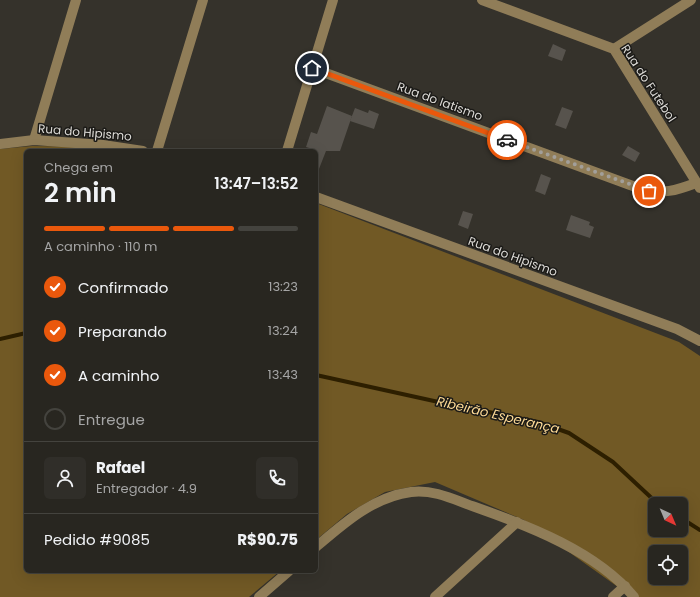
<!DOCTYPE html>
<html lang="pt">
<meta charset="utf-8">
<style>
body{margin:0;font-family:Poppins,sans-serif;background:#302e29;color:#f1f3f6;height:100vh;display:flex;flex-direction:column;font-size:15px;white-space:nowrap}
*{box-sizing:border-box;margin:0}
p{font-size:13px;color:#a5a5a5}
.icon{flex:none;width:22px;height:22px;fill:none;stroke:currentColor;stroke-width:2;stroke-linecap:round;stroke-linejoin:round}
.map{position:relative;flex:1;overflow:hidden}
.sheet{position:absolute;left:24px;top:149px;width:294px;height:424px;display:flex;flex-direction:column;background:#282620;border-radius:6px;box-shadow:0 4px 16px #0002,0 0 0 1px #44433e}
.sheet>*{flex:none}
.needle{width:26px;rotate:136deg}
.controls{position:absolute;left:648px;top:497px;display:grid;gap:8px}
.controls a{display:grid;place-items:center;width:40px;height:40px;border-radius:6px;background:#282620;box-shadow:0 4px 16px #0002,0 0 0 1px #44433e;font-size:20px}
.pin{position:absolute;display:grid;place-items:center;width:34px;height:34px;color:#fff;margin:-17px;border:2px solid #fff;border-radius:50%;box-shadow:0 1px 4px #0007}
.courier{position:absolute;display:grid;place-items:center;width:40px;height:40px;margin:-20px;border:3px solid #ea580c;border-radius:50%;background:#fff;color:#222;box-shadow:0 1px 5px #0007}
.headline em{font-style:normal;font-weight:600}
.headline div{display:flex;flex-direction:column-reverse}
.headline{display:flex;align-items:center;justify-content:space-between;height:68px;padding:0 20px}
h1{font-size:26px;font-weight:600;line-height:30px}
.bar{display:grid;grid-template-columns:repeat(4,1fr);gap:6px 4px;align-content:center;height:48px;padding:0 20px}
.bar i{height:5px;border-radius:3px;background:#44433e}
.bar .selected{background:#ea580c}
.bar p{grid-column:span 4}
.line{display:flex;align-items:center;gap:10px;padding:0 20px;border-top:1px solid #44433e}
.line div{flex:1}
.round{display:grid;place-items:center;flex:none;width:42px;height:42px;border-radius:6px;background:#302e29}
ol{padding:0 20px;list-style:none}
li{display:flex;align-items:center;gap:12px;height:44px}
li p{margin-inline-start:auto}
li .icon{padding:4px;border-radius:50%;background:#ea580c;color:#fff;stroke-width:4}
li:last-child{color:#a5a5a5}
li i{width:22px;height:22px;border:2px solid #44433e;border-radius:50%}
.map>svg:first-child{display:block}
.forest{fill:#715925;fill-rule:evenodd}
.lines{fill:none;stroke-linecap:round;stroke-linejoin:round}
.stream{stroke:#2d1f00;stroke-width:4}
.building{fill:#57534d}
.minor{stroke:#907d58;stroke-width:10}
.done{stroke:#a29f9a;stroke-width:4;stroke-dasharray:0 7.2}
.route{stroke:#ea580c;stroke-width:5}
.labels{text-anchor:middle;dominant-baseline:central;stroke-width:3;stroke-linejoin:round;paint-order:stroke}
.street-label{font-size:12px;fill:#dcdad6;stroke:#1b1a17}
.water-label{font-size:13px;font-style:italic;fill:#fcd995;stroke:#1b1a17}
</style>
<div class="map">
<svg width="700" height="597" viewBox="0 0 700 597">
<rect width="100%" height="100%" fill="#35322b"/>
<g class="forest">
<path d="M32 146 105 147 121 151H26V571H280L249 597H0V149Z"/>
<path d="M316 203 679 342 700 356V597H632L524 520 435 482 385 492 347 514 316 540ZM655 504H681V530H655ZM655 552H681V578H655Z"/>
</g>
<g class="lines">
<g class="stream">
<path d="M0 339 26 333"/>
<path d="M316 375 434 401 538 422 569 433 613 462 658 504"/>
<path d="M681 518 700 530"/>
</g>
</g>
<g class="building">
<path d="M553 44 566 50 562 61 548 56Z"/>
<path d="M327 106 352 116 340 151H326L317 174H316V150L306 147 311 132 317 134Z"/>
<path d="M562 107 573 111 566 129 555 125Z"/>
<path d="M355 108 368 113 369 110 379 114 374 129 350 121Z"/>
<path d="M628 146 640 153 635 162 622 155Z"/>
<path d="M541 174 551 178 545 195 535 191Z"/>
<path d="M463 211 473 214 468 229 458 225Z"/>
<path d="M571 215 590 222 589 225 594 227 590 238 566 230Z"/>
</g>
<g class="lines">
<g class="minor">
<path d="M482 0 614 49 700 188"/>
<path d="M614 49 691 0"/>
<path d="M312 68 641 189C664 194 675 191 696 183"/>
<path d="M34 140 76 0"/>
<path d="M0 144 34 140 103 145 143 151"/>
<path d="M157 151 203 0"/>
<path d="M287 151 333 0"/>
<path d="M316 197 677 329 700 341"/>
<path d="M316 547C344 523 373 497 411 492 434 489 455 500 475 507 529 526 597 552 634 597"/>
<path d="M259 597 289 571"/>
<path d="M435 597 517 522"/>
<path d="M613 597 625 586"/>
</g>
</g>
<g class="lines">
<path class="done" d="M507 140 649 191"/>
<path class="route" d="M312 68 507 140"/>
</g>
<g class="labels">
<g class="street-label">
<text transform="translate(649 83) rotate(57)">Rua do Futebol</text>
<text transform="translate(440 101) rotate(20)">Rua do Iatismo</text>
<text transform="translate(85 132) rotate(5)">Rua do Hipismo</text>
<text transform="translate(513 256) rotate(20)">Rua do Hipismo</text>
</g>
<g class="water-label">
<text transform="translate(498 415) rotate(13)">Ribeirão Esperança</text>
</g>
</g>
</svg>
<div class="controls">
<a><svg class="needle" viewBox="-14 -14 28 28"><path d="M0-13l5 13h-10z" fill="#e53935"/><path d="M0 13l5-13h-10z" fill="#a5a5a5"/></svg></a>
<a><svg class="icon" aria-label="locate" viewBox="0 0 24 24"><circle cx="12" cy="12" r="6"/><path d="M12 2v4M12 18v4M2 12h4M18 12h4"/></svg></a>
</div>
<div class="pin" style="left:649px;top:191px;background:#ea580c"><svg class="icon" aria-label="bag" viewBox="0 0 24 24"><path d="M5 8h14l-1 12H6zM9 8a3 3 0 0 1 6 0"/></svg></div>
<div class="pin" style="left:312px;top:68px;background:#1f2937"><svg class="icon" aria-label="home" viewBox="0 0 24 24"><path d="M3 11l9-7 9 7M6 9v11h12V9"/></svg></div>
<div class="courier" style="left:507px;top:140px"><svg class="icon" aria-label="car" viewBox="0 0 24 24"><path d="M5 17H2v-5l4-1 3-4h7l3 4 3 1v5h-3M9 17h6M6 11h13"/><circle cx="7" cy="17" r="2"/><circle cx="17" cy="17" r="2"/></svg></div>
<section class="sheet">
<div class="headline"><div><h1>2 min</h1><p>Chega em</p></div><em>13:47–13:52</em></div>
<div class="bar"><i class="selected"></i><i class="selected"></i><i class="selected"></i><i></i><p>A caminho · 110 m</p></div>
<ol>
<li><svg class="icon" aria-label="check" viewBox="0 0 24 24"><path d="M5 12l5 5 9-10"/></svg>Confirmado<p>13:23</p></li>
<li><svg class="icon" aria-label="check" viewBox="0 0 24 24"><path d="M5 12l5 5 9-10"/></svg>Preparando<p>13:24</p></li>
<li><svg class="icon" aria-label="check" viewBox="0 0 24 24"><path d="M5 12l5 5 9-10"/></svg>A caminho<p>13:43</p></li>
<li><i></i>Entregue</li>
</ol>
<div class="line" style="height:72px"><a class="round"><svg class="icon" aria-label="person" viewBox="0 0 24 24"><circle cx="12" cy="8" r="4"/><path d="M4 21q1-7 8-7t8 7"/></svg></a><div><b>Rafael</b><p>Entregador · 4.9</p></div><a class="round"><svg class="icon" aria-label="phone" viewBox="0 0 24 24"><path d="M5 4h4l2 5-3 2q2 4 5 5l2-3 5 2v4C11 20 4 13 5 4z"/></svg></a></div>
<div class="line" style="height:52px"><div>Pedido #9085</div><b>R$90.75</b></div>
</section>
</div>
